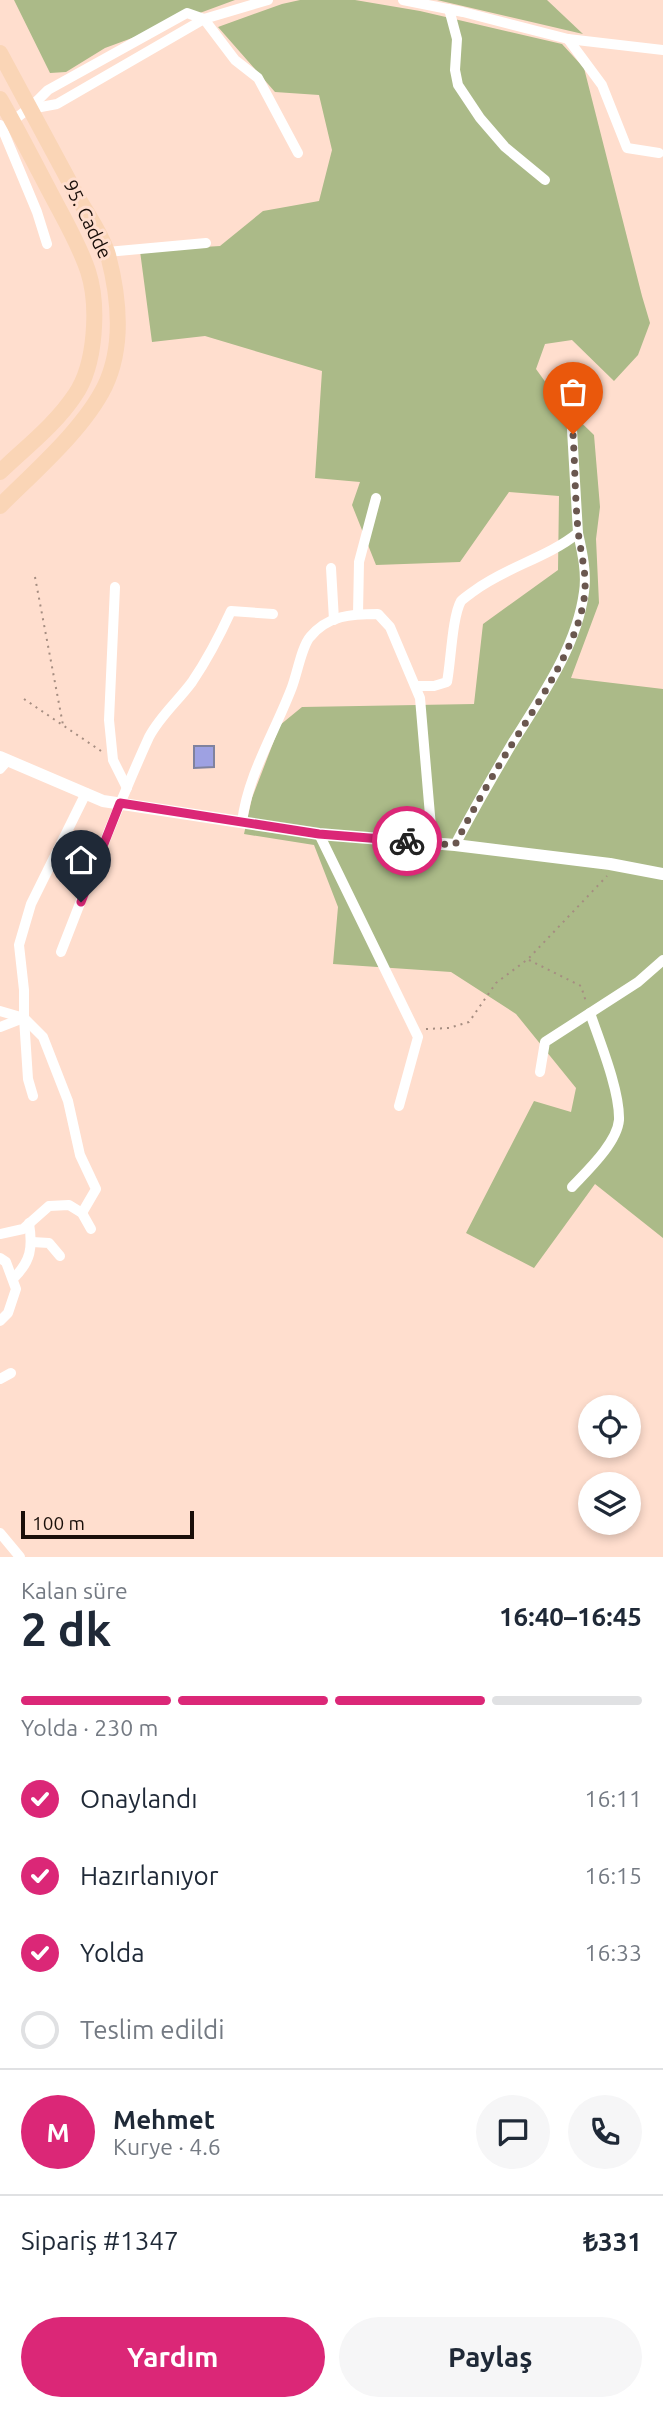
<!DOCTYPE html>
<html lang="tr">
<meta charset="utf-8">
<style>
body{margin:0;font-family:Ubuntu,sans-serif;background:#f6f6f7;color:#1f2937;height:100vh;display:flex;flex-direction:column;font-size:26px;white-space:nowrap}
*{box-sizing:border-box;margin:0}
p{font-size:23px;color:#747a83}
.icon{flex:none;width:38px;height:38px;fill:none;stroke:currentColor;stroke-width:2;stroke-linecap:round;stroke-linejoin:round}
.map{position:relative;height:1557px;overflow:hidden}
.drawer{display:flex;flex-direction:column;background:#fff;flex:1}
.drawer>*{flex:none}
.tools{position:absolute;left:578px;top:1395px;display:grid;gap:14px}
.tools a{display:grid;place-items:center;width:63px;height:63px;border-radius:50%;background:#fff;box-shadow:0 4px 10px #0003;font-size:35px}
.scale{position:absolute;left:21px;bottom:18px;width:173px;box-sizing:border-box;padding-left:7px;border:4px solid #1a0f0a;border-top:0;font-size:19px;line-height:24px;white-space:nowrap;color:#1a0f0a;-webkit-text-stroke:5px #ffdece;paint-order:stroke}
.pin{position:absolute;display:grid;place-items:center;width:60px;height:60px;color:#fff;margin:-72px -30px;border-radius:50% 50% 50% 0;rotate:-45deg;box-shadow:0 0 7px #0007}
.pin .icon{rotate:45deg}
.courier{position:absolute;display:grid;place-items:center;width:70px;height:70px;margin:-35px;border:5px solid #db2777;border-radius:50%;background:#fff;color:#222;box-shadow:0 2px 9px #0007}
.headline em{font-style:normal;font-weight:600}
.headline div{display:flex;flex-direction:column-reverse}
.headline{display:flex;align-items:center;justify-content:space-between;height:119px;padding:0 21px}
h1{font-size:46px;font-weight:600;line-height:52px}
.bar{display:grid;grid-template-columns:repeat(4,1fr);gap:10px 7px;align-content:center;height:84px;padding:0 21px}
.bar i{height:9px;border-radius:5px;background:#e0e1e3}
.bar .current{background:#db2777}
.bar p{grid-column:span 4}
.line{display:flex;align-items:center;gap:18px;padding:0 21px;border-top:2px solid #e0e1e3}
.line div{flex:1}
.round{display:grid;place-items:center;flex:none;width:74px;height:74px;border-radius:37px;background:#f6f6f7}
ol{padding:0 21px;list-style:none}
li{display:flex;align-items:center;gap:21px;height:77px}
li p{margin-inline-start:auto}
li .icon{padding:7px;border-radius:50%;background:#db2777;color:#fff;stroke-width:4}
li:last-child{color:#747a83}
li i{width:38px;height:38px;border:4px solid #e0e1e3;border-radius:50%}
.action{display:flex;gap:14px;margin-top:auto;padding:14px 21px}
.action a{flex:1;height:80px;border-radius:42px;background:#db2777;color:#fff;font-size:28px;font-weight:600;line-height:80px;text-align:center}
.action a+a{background:#f6f6f7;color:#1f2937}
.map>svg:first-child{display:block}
.green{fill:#abba88}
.building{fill:#9ea1e2;stroke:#80829e;stroke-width:2}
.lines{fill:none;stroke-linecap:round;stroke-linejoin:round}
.path{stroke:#a58d81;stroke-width:2;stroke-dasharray:2 5;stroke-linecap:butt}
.minor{stroke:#fff;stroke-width:10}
.tertiary{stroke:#fff;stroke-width:12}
.primary{stroke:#fad5b6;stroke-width:16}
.done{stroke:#6a574f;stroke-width:7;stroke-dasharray:0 12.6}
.route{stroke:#db2777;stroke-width:9}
.labels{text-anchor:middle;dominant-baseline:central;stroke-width:6;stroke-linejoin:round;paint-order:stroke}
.street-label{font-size:19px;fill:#1a0f0a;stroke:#ffdece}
</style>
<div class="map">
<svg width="663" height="1557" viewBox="0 0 663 1557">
<rect width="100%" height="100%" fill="#ffdece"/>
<g class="green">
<path d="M14 0H235L105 48 66 72 50 73Z"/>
<path d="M300 0H355L420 11 562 44 584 68 642 296 650 323 638 355 614 381 572 340 545 344 536 369 559 401 594 435 600 507 596 539 599 603 571 678 663 689V1238L595 1184 534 1268 466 1233 534 1101 571 1112 576 1088 516 1014 451 972 333 964 338 907 314 845 244 834 252 798 280 725 302 707 474 704 483 624 558 570 559 496 509 492 460 562 376 565 352 505 360 482 315 478 322 371 205 336 152 342 140 251 220 246 263 211 319 201 332 150 319 95 275 92 218 27 282 4Z"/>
<path d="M437 0H547L583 34Z"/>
</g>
<path class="building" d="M194 746H214V767L194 768Z"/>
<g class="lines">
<g class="path">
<path d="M35 577 63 725"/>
<path d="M24 699 101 751"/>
<path d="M529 960 581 986 586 1002"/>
<path d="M426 1029 449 1028 469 1022 496 983 528 959 607 876"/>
</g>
<g class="minor">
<path d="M403 0 463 12 568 39 663 50"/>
<path d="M449 9 457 39 455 70 458 85 480 118 505 147 545 180"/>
<path d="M568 39 602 85 627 148 659 153"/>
<path d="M30 109 57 104 204 19 268 0"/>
<path d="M0 125 2 128C19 117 34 105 48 90L187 13 204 19 235 60 258 78 298 153"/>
<path d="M0 129 2 128 37 212 47 244"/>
<path d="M107 252 206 243"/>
<path d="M331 568 334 620"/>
<path d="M115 587 109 720 113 760 127 788"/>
<path d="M358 614 359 562 376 498"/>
<path d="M417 686H434L447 682C451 662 452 617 461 601 464 598 470 594 474 591 506 567 547 558 578 533"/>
<path d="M0 769 8 760"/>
<path d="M242 822C248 774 275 732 292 687 297 674 302 646 310 637 328 615 352 614 378 614L390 627 420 698 431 827 420 842"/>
<path d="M319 834 418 1037 399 1106"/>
<path d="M455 845C473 810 493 776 513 742 542 696 577 646 584 592 587 573 582 551 578 533L570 395"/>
<path d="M61 952C89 880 117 807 149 737 160 716 178 701 192 682 207 660 220 635 231 611L273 614"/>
<path d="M0 1011 24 1018V990L19 945 31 904 86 793"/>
<path d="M24 1018 43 1037 68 1101 80 1155 96 1189 82 1213"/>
<path d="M24 1018 28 1079 33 1096"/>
<path d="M0 1027 23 1018"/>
<path d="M540 1072 545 1042 638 982 663 960"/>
<path d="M572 1187C587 1171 617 1143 619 1120 620 1091 600 1042 590 1013"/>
<path d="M0 1234 23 1229 49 1206 69 1205 82 1213 91 1229"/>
<path d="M32 1242 49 1243 60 1256"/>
<path d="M0 1258 6 1262 16 1289 8 1313 0 1321"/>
<path d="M13 1279C31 1261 33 1248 29 1223"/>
<path d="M0 1379 11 1373"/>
<path d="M0 1533 20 1557"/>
</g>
<path class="tertiary" d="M0 757 103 801 319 834 455 845 610 864 663 874"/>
<g class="primary">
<path d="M0 53C25 100 51 147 76 194 86 213 102 234 108 255 119 297 124 346 105 386 84 429 34 472 0 506"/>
<path d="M0 99C18 130 34 162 51 194 64 219 79 244 88 271 99 305 96 365 75 395 56 424 25 448 0 472"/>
</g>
</g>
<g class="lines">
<path class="done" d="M407 841 455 845C471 813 489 782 507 752 534 709 583 639 585 589 586 569 580 550 578 530 575 498 575 466 573 434"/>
<path class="route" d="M81 902 120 803 319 834 407 841"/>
</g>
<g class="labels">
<g class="street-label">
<text transform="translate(88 219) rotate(64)">95. Cadde</text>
</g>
</g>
</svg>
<div class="tools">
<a><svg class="icon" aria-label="locate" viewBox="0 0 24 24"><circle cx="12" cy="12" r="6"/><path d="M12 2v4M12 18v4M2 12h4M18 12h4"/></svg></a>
<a><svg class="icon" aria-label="layers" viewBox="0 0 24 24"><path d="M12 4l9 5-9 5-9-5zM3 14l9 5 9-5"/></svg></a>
</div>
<div class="scale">100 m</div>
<div class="pin" style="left:573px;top:434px;background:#ea580c"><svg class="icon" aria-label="bag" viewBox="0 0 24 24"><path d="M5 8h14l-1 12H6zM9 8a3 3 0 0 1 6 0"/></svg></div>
<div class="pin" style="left:81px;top:902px;background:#1f2937"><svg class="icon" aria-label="home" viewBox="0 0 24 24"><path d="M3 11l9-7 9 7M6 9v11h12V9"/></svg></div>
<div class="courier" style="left:407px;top:841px"><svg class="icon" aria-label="bike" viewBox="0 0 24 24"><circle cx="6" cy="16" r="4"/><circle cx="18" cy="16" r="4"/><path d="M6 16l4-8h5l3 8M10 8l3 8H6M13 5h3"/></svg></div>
</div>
<section class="drawer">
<div class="headline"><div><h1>2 dk</h1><p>Kalan süre</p></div><em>16:40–16:45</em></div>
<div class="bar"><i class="current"></i><i class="current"></i><i class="current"></i><i></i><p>Yolda · 230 m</p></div>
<ol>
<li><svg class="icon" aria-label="check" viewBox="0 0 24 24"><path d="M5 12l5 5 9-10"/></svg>Onaylandı<p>16:11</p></li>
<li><svg class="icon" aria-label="check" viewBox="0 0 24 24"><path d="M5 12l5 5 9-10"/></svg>Hazırlanıyor<p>16:15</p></li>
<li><svg class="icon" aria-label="check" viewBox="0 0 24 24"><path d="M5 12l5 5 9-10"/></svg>Yolda<p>16:33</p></li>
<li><i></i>Teslim edildi</li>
</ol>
<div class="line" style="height:126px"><b class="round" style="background:#db2777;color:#fff">M</b><div><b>Mehmet</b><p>Kurye · 4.6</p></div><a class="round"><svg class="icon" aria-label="chat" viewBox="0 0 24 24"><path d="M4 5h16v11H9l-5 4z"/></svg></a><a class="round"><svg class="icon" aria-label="phone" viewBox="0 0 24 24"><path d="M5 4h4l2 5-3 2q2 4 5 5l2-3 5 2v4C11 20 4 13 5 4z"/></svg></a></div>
<div class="line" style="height:91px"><div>Sipariş #1347</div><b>₺331</b></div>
<div class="action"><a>Yardım</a><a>Paylaş</a></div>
</section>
